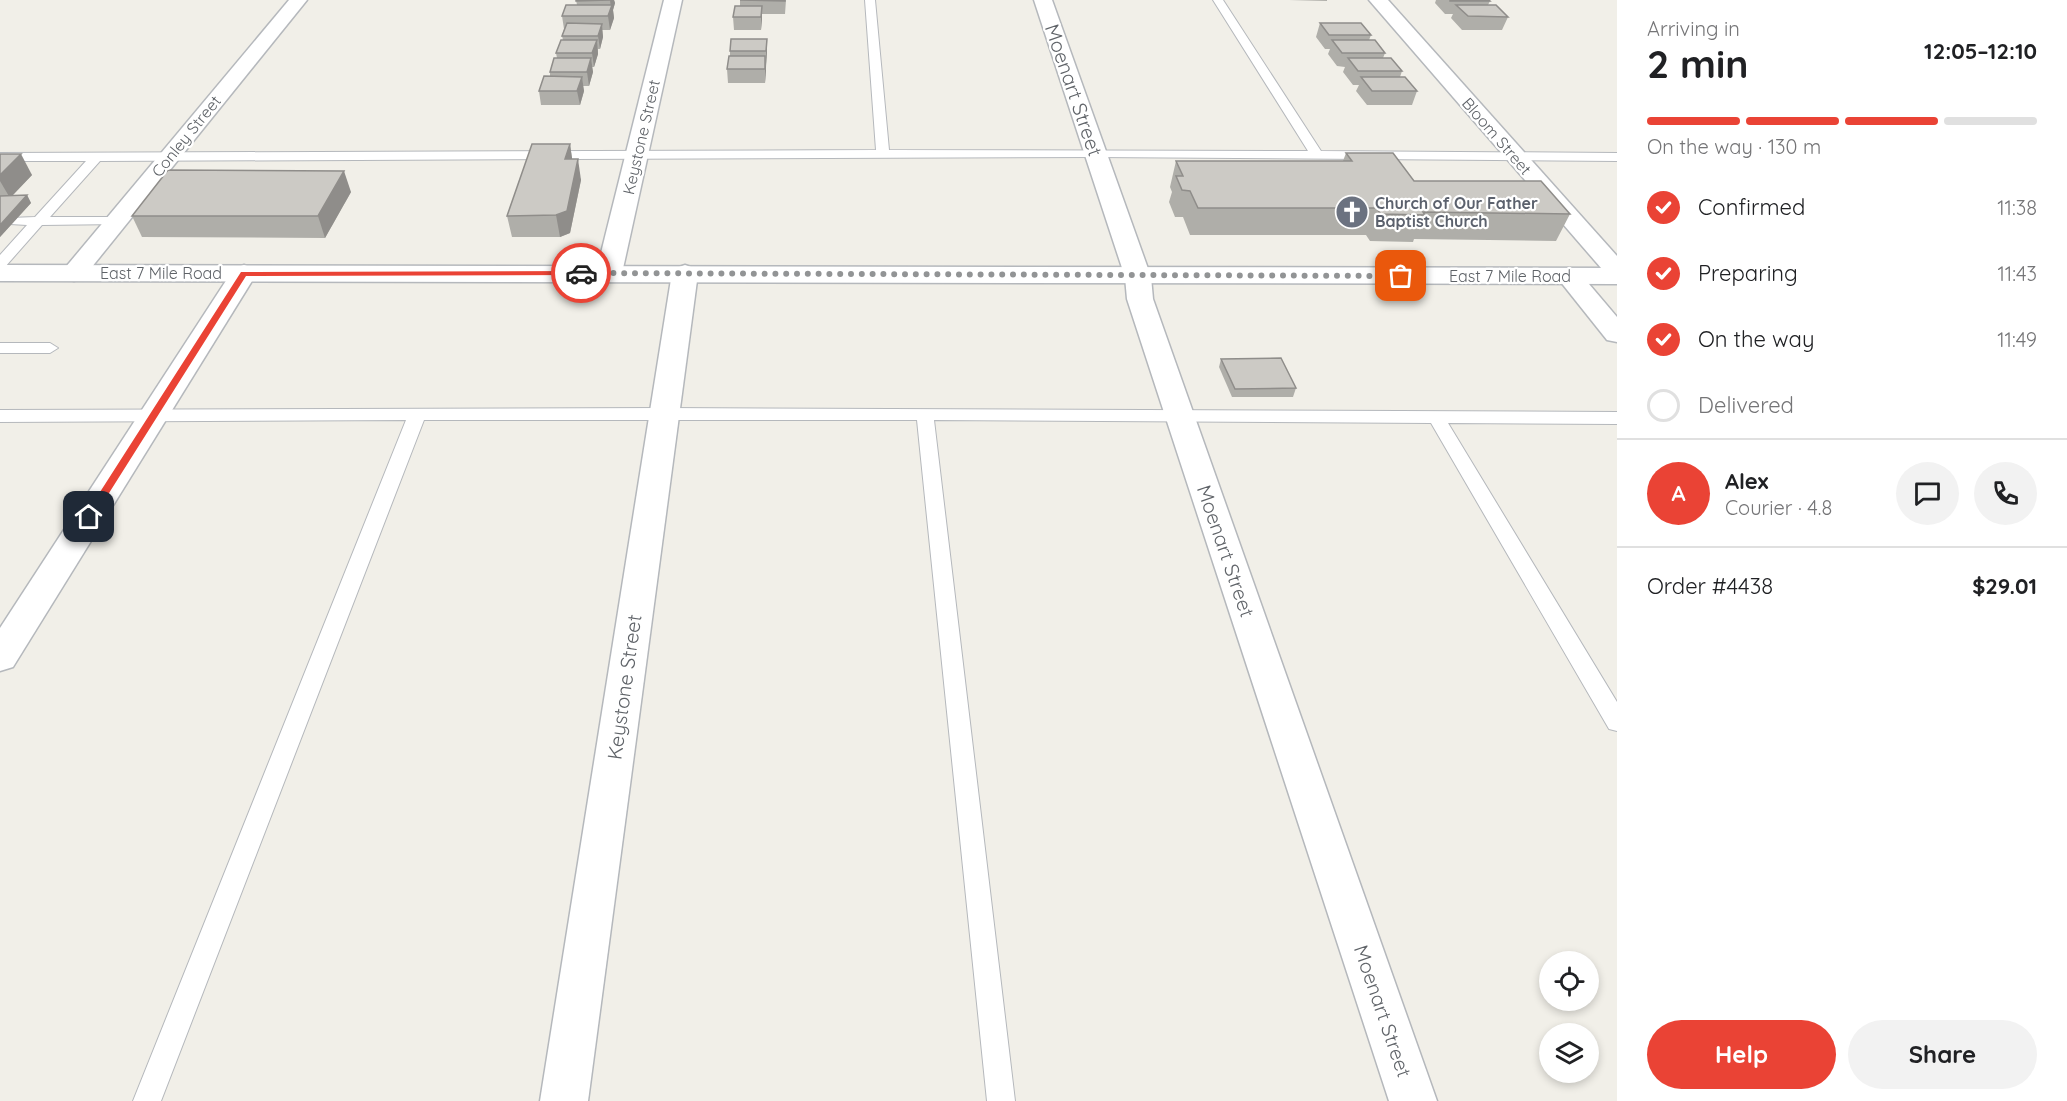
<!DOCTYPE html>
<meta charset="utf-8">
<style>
body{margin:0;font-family:Quicksand,sans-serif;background:#f2f2f2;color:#202124;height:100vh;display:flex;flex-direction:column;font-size:22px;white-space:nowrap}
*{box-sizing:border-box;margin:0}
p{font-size:20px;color:#757577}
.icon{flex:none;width:33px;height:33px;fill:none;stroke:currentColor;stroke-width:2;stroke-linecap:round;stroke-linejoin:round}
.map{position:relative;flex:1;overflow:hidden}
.drawer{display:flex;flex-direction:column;background:#fff;width:450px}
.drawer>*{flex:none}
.buttons{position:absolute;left:1539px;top:951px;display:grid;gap:12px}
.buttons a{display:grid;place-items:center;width:60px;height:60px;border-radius:50%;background:#fff;box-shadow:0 3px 9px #0003;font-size:30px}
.pin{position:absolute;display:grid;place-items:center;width:51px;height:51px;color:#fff;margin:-26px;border-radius:12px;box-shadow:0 3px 9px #0006}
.courier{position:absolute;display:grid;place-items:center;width:60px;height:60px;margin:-30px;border:4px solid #ea4335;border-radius:50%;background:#fff;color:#222;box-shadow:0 2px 8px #0007}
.overview em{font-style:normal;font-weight:800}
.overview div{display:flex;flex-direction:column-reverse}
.overview{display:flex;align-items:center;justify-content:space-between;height:102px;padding:0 30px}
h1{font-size:39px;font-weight:800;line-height:45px}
.bar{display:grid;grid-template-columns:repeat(4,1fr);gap:9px 6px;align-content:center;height:72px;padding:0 30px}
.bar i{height:8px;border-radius:4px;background:#e0e0e0}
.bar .selected{background:#ea4335}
.bar p{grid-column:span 4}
.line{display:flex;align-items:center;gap:15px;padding:0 30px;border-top:2px solid #e0e0e0}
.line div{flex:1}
.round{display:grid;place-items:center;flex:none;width:63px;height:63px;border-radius:32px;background:#f2f2f2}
ol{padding:0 30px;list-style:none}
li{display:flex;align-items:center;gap:18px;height:66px}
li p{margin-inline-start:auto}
li .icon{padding:6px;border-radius:50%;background:#ea4335;color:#fff;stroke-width:4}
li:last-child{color:#757577}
li i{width:33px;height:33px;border:3px solid #e0e0e0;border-radius:50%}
.action{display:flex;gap:12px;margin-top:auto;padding:12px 30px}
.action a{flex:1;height:69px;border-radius:36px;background:#ea4335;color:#fff;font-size:24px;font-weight:800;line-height:69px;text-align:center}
.action a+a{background:#f2f2f2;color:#202124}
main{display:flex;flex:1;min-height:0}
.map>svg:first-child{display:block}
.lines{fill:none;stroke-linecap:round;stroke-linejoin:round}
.service-casing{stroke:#b5b8bc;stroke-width:2}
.minor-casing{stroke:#b5b8bc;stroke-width:3}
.tertiary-casing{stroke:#b5b8bc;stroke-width:3}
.service{fill:#fff;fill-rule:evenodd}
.minor{fill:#fff;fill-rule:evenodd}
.tertiary{fill:#fff;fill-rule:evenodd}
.wall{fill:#afaea9}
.shaded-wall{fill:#8f8d8a}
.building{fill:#cccac5;stroke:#8f8d8a;stroke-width:1.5}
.route{fill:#ea4335}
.done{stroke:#929495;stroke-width:6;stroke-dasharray:0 10.8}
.labels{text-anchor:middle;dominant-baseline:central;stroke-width:4.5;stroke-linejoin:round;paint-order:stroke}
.far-street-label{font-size:16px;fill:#5f6368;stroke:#fff}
.far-worship-label{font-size:16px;font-weight:bold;fill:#5b616d;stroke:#fff;text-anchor:start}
.street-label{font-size:20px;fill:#5f6368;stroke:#fff}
</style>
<main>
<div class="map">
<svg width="1617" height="1101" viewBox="0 0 1617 1101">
<rect width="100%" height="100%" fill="#f1efe8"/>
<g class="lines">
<g class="service-casing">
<g id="service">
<path d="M865 0H875L889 150 1308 151 1213 0H1223L1321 151 1617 153V161L1096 157 100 161 50 217H116L123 221 121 224 42 225 5 267 0 268V255L27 225 10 224V218L35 217 86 161H0V153L876 150Z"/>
<path d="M0 343H50L58 348 50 353H0Z"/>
<path d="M664 408 1617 412V424L1448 423 1617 702V731L1609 729 1431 423 934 420 1015 1101H987L917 420H424L161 1101H133L406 420 0 422V410Z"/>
</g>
</g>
<g class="minor-casing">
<g id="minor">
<path d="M289 0H307L83 278 74 281 65 278 61 273 65 268Z"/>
<path d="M664 0H682L622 273 618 278 609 281 600 278 596 273Z"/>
<path d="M1034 0H1052L1151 277 1153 299 1437 1101H1389L1127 299 1125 277Z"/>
<path d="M1369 0H1388L1617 256V279L1608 276Z"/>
<path d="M244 265 253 268 257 273 13 667 0 671V628L231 273 235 268Z"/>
<path d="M685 265 694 268 698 273 588 1101H540L672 273 676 268Z"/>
<path d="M1569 268 1578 271 1617 317V342L1607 340 1556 276 1560 271Z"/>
</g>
</g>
<g class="tertiary-casing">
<path id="tertiary" d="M0 265 1617 268V284L0 281Z"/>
</g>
<use href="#service" class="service"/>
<use href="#minor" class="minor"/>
<use href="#tertiary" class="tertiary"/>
</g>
<g class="wall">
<path d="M576 0H614L615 3 613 10 614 18 610 30H602L603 37 600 49H598V54L594 67H592L593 72 589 86H583L584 91 580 105H541L539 91 550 77V72L557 58 556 53 563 40 562 36 564 29 562 16 577 5Z"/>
<path d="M740 0H786L785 14H762L761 30H734L733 17 740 6Z"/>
<path d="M1289 0H1327V1Z"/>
<path d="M1436 0H1489L1490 1 1488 5 1508 17 1502 30H1462L1451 18 1453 14H1445L1435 3Z"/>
<path d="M1320 23 1371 35 1369 40 1385 53 1383 58 1402 71 1400 77 1417 91 1412 105H1367L1356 91 1359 85H1353L1343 72 1345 67 1337 66 1328 54 1330 49H1325L1316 37Z"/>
<path d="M767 39V52L765 83H728L727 69 730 56V51Z"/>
<path d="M570 144 572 159 581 180 570 233 560 237H512L507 216Z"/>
<path d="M1346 153 1414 181 1570 214 1556 241 1414 239 1413 242 1370 241 1366 235H1190L1183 217H1175L1169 202 1172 192 1170 187 1176 161H1343Z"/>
<path d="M0 154 32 175 12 196 27 195 31 203 0 237Z"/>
<path d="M351 192 325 238 142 237 132 216Z"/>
<path d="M1221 359 1296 388 1293 397H1232L1219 367Z"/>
</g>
<g class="shaded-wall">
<path d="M610 0H614L615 3 613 10 614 18 610 30 608 16 611 9Z"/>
<path d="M762 6V19L761 30V17Z"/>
<path d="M602 24 603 37 600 49 598 36Z"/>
<path d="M767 39V52L766 65V51Z"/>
<path d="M597 40 598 54 594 67 592 53Z"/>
<path d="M765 56 766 70 765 83Z"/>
<path d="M591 58 593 72 589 86 587 72Z"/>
<path d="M582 77 584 91 580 105 577 91Z"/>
<path d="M570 144 573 165 565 159Z"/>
<path d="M21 154 32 175 10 198 0 181V175Z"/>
<path d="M578 159 581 180 570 233 560 237 556 215Z"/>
<path d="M344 171 351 192 325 238 318 216Z"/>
<path d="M27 195 31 203 0 237V225Z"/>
</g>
<g class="building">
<path d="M576 0H610L576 1Z"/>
<path d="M740 0H785V1Z"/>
<path d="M1450 0H1489L1490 1H1450Z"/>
<path d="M566 5H612L608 16H562Z"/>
<path d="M1456 5H1496L1508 17 1468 16Z"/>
<path d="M735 6H762L761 17H733Z"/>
<path d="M567 23 602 24 598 36H562Z"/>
<path d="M1320 23H1361L1371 35H1329Z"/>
<path d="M731 39H767L766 51H730Z"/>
<path d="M561 40H597L592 53H556Z"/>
<path d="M1332 40H1375L1385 53H1342Z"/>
<path d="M729 56H765V69H727Z"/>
<path d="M554 58H591L587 72H550Z"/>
<path d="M1348 58H1391L1402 71H1358Z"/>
<path d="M544 76 582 77 577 91H539Z"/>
<path d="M1361 77H1405L1417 91H1372Z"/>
<path d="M532 144H570L565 159H578L567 211 556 215 507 216Z"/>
<path d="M1346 153H1393L1414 181H1541L1570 214 1423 212 1425 215 1381 214 1376 208H1198L1190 191 1182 190 1176 176H1183L1176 161H1352Z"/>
<path d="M0 154H21L0 175Z"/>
<path d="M168 170 344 171 318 216H132Z"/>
<path d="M27 195 0 225V196Z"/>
<path d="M1281 358 1296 388 1235 389 1221 359Z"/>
</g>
<path class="route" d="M581 271 584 275 246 276 92 520 84 517 241 272Z"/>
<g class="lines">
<path class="done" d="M581 273 1401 276"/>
</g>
<defs>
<g id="church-disc" transform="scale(1.725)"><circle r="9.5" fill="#6b7280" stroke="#fff"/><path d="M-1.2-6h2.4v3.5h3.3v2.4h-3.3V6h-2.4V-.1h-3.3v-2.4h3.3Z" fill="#fff"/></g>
</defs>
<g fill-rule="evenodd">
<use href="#church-disc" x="1352" y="212"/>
</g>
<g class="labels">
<g class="far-street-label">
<text transform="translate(186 136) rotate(-51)">Conley Street</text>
<text transform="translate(1497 136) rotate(49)">Bloom Street</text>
<text transform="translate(641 137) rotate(-77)">Keystone Street</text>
<text x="161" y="273">East 7 Mile Road</text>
<text x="1510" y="276">East 7 Mile Road</text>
</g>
<g class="far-worship-label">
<text x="1375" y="203">Church of Our Father<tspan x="1375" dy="18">Baptist Church</tspan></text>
</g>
<g class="street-label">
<text transform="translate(1074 90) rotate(71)">Moenart Street</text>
<text transform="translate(1226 551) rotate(71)">Moenart Street</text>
<text transform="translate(624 687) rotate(-82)">Keystone Street</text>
<text transform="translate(1383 1011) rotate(71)">Moenart Street</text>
</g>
</g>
</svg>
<div class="buttons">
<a><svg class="icon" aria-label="locate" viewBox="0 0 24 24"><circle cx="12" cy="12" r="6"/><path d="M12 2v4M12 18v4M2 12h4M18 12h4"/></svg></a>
<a><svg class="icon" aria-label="layers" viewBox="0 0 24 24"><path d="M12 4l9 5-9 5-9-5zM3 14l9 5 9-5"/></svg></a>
</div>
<div class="pin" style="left:1401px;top:276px;background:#ea580c"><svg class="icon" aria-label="bag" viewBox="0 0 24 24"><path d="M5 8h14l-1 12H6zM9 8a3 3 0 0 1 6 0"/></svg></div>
<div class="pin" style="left:89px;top:517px;background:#1f2937"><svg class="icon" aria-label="home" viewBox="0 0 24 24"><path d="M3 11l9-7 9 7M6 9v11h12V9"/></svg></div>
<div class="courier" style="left:581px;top:273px"><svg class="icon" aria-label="car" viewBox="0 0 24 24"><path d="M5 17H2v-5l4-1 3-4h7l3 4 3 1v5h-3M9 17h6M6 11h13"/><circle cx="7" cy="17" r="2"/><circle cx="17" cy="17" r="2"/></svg></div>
</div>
<section class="drawer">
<div class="overview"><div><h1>2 min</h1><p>Arriving in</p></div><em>12:05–12:10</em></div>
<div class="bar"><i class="selected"></i><i class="selected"></i><i class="selected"></i><i></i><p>On the way · 130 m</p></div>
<ol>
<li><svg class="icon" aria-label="check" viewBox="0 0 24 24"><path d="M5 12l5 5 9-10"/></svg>Confirmed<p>11:38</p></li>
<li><svg class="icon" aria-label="check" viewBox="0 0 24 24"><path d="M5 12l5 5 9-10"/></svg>Preparing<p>11:43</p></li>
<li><svg class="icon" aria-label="check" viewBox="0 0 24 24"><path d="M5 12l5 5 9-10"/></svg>On the way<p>11:49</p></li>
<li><i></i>Delivered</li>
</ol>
<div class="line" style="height:108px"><b class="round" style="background:#ea4335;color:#fff">A</b><div><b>Alex</b><p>Courier · 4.8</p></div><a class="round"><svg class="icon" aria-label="chat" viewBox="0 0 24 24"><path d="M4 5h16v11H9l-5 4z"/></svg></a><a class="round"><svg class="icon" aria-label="phone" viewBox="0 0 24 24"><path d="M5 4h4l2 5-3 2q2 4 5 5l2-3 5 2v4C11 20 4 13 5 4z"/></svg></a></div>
<div class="line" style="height:78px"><div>Order #4438</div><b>$29.01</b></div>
<div class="action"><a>Help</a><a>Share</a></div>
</section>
</main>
